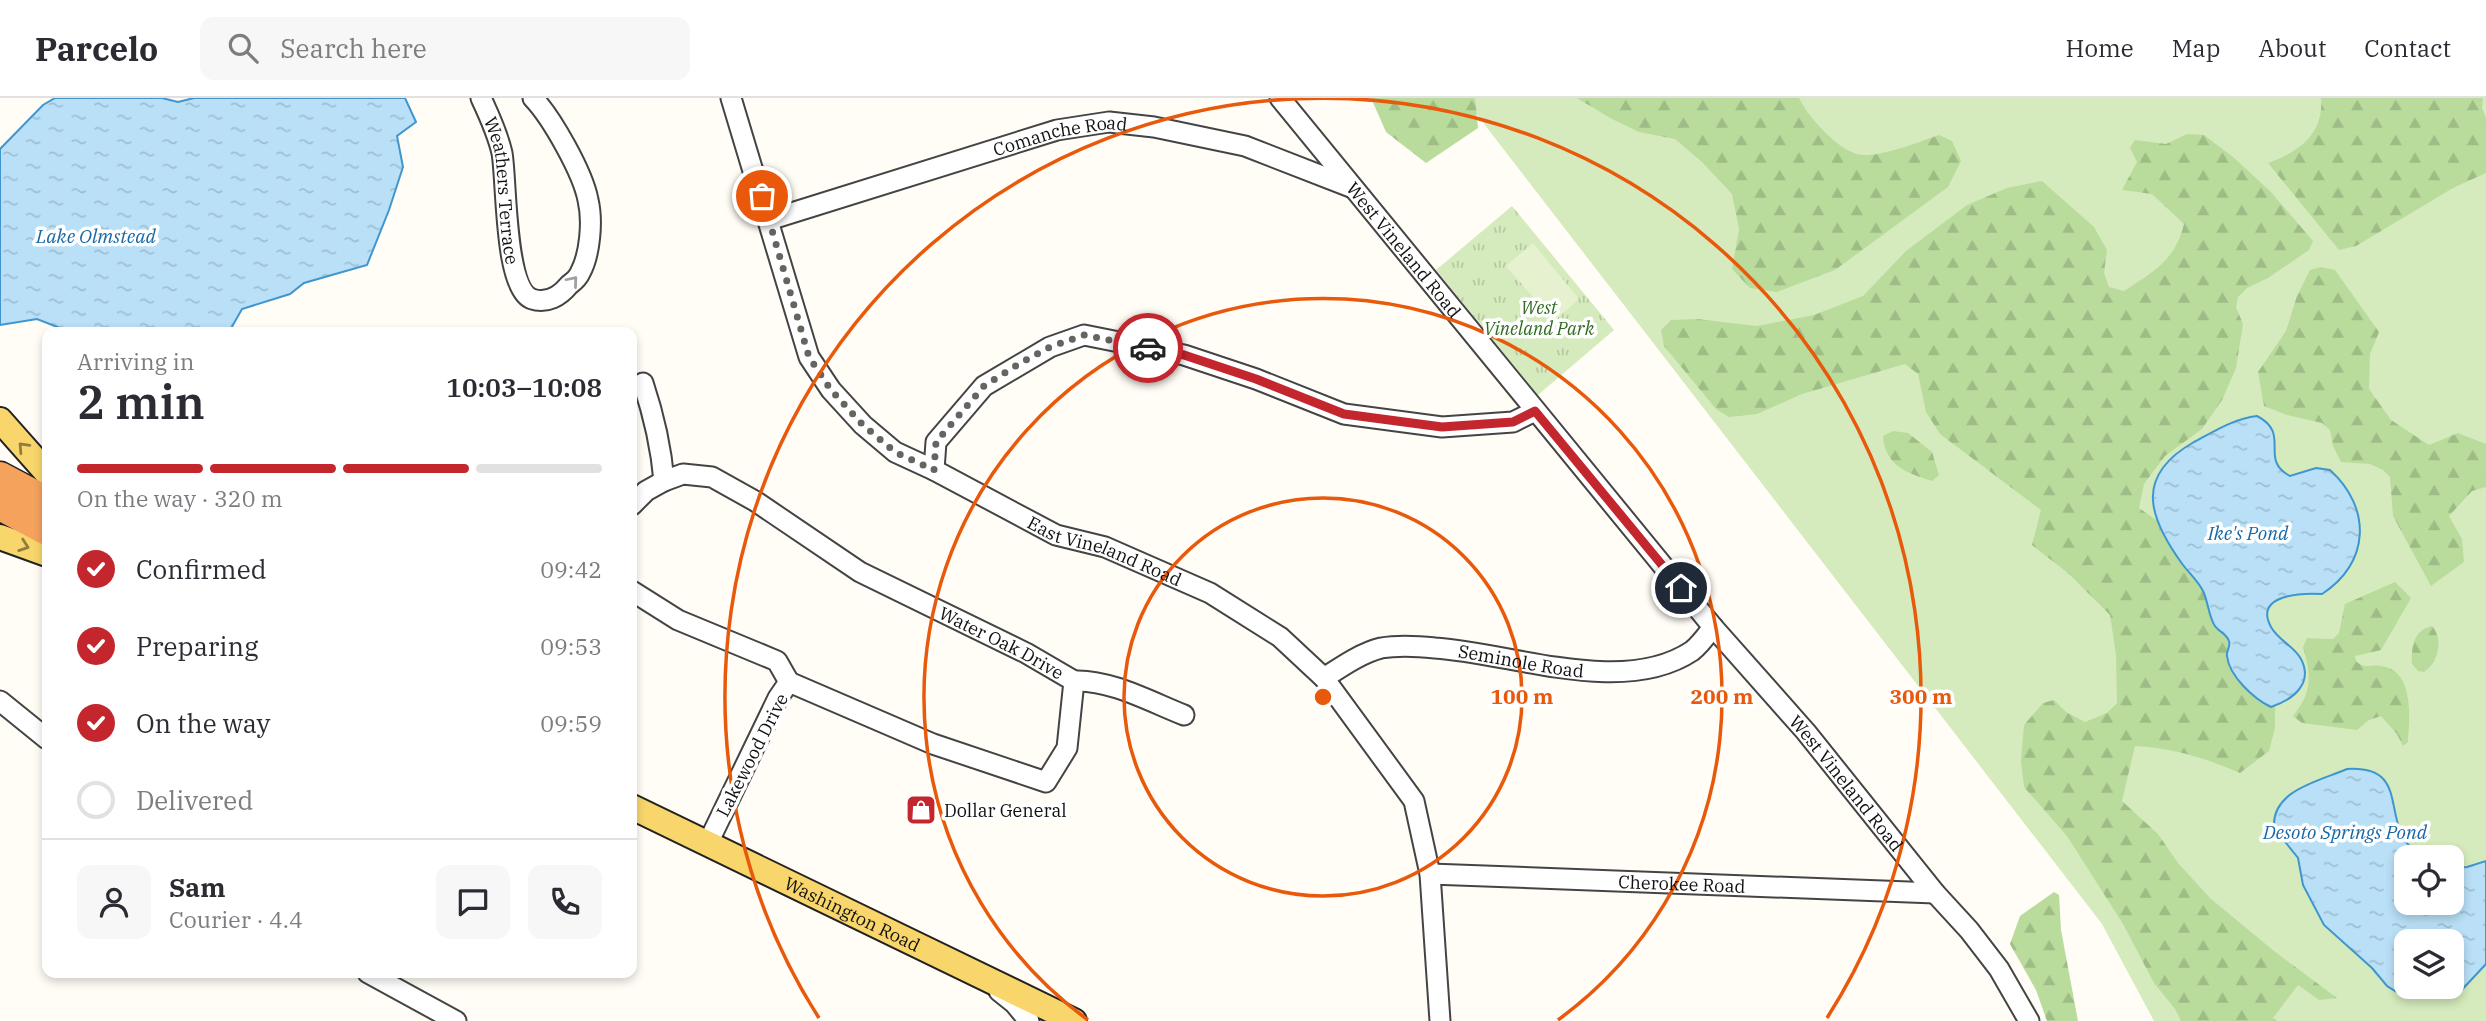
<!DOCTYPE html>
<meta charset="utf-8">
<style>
body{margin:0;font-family:"IBM Plex Serif",serif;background:#f7f7f7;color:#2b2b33;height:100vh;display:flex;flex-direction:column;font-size:26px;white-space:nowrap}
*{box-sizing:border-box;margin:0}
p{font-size:23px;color:#7c7c81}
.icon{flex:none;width:38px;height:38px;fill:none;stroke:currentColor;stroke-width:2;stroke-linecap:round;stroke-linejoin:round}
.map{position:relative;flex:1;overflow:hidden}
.panel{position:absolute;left:42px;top:229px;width:595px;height:651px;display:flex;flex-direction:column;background:#fff;border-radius:14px;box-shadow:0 4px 10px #0003}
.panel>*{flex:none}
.tools{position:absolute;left:2394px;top:747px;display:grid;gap:14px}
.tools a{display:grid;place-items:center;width:70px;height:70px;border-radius:14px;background:#fff;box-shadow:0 4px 10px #0003;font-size:35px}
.pin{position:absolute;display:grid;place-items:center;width:60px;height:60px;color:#fff;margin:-30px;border:4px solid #fff;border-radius:50%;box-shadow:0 2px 7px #0007}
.courier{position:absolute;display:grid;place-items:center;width:70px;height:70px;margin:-35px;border:5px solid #c4262e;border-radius:50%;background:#fff;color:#222;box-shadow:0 2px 9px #0007}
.overview em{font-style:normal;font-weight:600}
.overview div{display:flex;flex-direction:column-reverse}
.overview{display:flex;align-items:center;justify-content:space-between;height:119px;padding:0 35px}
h1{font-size:46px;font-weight:600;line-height:52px}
.bar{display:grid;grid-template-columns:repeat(4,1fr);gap:10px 7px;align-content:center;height:84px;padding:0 35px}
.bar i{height:9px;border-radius:5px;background:#e1e1e2}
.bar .active{background:#c4262e}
.bar p{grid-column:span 4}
.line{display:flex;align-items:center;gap:18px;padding:0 35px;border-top:2px solid #e1e1e2}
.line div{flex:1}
.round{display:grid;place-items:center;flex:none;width:74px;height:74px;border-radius:14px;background:#f7f7f7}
ol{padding:0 35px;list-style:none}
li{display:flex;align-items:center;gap:21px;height:77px}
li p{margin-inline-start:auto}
li .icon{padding:7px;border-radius:50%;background:#c4262e;color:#fff;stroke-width:4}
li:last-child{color:#7c7c81}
li i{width:38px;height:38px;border:4px solid #e1e1e2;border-radius:50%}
header{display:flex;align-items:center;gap:42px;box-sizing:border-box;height:98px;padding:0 35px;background:#fff;border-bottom:2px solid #e1e1e2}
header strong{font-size:33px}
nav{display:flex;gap:38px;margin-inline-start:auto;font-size:24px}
.search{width:490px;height:63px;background:#f7f7f7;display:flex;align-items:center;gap:18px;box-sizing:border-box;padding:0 24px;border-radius:14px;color:#7c7c81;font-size:26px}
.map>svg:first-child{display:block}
.grass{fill:#d5ebbd;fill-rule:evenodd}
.forest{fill:url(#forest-firs)}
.park{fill:url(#park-tufts)}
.pitch{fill:#e6f2cf}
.water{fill:url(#water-ripples);stroke:#3f96cf;stroke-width:2;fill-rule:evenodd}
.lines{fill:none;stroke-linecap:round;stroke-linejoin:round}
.minor-casing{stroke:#444;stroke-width:23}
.major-casing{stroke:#222;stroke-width:28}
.highway-casing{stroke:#222;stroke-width:33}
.minor{stroke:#fff;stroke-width:19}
.major{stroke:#f9d66b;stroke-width:24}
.highway{stroke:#f5a25d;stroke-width:30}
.oneway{stroke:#a0a0a0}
.oneway2{stroke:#917d42}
.done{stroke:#646461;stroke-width:7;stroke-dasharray:0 12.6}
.route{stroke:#c4262e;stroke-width:9}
.ring{fill:none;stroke:#e8590c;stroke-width:3.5}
.labels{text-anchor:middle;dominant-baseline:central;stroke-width:7;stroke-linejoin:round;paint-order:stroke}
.street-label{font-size:18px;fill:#111;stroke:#fff}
.park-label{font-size:18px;font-style:italic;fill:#2f6b1f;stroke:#fff}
.poi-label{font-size:18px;fill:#111;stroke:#fff;text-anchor:start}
.water-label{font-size:19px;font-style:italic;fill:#1768a6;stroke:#fff}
.centre{fill:#e8590c;stroke:#fff;stroke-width:3.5}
.ring-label{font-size:21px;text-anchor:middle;font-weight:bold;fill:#e8590c;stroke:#fff;stroke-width:7;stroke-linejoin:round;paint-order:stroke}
</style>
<header>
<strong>Parcelo</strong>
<div class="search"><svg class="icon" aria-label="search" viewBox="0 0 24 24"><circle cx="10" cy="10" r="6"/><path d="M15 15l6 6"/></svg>Search here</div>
<nav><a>Home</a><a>Map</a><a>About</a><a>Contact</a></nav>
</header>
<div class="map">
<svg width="2486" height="923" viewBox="0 0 2486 923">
<defs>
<pattern id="forest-firs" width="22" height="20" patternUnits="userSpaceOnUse" patternTransform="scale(1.75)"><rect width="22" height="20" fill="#b9dc9c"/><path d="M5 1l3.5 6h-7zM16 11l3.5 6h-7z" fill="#9ebc85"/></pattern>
<pattern id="park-tufts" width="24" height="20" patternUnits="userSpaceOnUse" patternTransform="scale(1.75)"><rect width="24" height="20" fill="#d5ebbd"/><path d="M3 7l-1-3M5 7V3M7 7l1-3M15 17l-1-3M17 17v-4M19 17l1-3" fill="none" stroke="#b6c8a1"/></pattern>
<pattern id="water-ripples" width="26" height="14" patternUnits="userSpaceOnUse" patternTransform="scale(1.75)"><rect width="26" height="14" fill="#b9e0f7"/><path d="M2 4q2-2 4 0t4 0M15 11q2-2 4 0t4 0" fill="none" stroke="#9ebfd3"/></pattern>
</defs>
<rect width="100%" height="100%" fill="#fffdf5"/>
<path class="grass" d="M1464 0H2486V923H2154L2102 826ZM2406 760H2452V805H2406ZM2406 844H2452V889H2406Z"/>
<g class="forest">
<path d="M1371 0H1475L1478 30 1426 65 1386 34Z"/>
<path d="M1577 0H1799C1807 18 1842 57 1863 57 1884 58 1919 44 1939 37L1952 43 1961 63 1948 89 1835 172 1777 194 1750 190 1732 171 1739 131 1732 96 1702 64 1675 41 1639 34 1610 20Z"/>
<path d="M2321 0H2483L2482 10 2486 20V75L2453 90 2356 148 2339 152 2268 65C2299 54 2324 36 2321 0Z"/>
<path d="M2187 36 2204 37 2233 59 2270 93 2313 143 2309 152 2268 180 2247 190 2238 199 2236 209 2243 226 2236 270 2222 302 2202 331 2165 358 2144 386 2139 410 2158 423 2183 466 2202 491 2212 515 2213 526 2229 541 2271 609 2275 607V630L2269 653 2240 675C2206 660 2172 650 2135 648L2122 703 2158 736 2178 765 2210 800 2274 853 2337 900 2319 902 2298 887 2273 920 2277 923H2181L2175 911 2154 885 2123 826 2067 738 2024 689 2021 663 2024 627 2043 605 2054 602 2066 614 2085 624 2107 615 2117 605 2116 557 2110 517 2069 476 2032 447 2041 412 1940 336 1926 314 1918 276 1905 266 1802 296 1757 316 1729 319 1716 311 1664 248 1661 232 1671 222 1697 221 1757 228 1814 217 1863 198 1906 153 1967 107 2007 90 2042 83 2094 129 2107 152 2104 175 2109 189 2124 193C2153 174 2175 163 2184 126L2152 96 2122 92 2137 64 2130 50 2135 42 2166 46Z"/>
<path d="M2321 169 2335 172 2379 234 2370 256 2369 291 2391 322 2429 347 2458 335 2486 346V389L2472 393 2449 418 2462 441 2464 464 2431 488 2393 418 2390 379 2383 372 2370 366 2341 364 2333 348 2330 332 2322 325 2287 317 2264 308 2258 274 2286 233 2297 198 2310 172Z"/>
<path d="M1893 333 1908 335 1932 354 1939 377 1932 383C1907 375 1885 368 1883 338Z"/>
<path d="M2395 484 2411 500 2381 552 2355 558 2356 563C2365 572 2370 566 2381 568 2414 572 2410 619 2408 644L2403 648 2397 636 2381 618 2369 622 2357 632 2302 625 2293 618C2313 594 2311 577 2303 549L2307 540 2333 541 2339 535 2345 506Z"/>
<path d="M2432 528C2444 542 2438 564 2424 574L2418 573 2412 566C2411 550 2413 532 2432 528Z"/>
<path d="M2054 794 2059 797 2061 832 2078 923H2047L2036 892 2010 846 2020 818Z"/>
</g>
<path class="park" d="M1512 108 1614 232 1538 297 1436 172Z"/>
<path class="pitch" d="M1533 145 1579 201 1554 223 1506 168Z"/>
<g class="water">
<path d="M55 0H162L178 4 194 0H405L416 24 397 38 403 69 389 112 367 167 304 185 290 196 242 211 229 234H70L37 221 0 227V51L43 7Z"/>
<path d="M2257 318C2292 336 2258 361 2290 378L2316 370 2330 372C2372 410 2370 465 2322 496 2303 495 2253 496 2271 529 2278 542 2294 548 2301 561 2314 586 2292 602 2271 609 2254 601 2229 578 2227 558 2226 553 2231 548 2229 543 2227 536 2218 533 2215 528 2209 520 2208 503 2203 493 2198 483 2190 476 2183 467 2148 419 2134 378 2194 344 2215 333 2233 321 2257 318Z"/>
<path d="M2347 671C2417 667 2374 732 2423 759L2406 760V805H2452V770L2467 769 2486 763V866L2458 896 2416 900 2400 896 2387 888 2372 870 2324 827 2303 787 2298 760 2274 730C2271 692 2320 683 2347 671ZM2406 844H2452V889H2406Z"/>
</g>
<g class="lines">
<g class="minor-casing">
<g id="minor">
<path id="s1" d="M481 0C489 17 498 37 502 55 507 83 504 191 532 201 547 206 560 198 569 187 573 184 578 180 580 175 590 157 593 123 588 102 583 75 552 20 533 0"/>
<path id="s2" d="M731 0 809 259 831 292 863 327 895 354 934 372 1056 437 1105 449 1210 495 1280 539 1324 580 1414 703 1430 776 1440 923"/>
<path id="s3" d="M1280 0 1713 529 1806 634 1935 795 1969 832 1999 871 2029 923"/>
<path id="s4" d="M769 122 1057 32 1109 24 1154 29 1245 48 1353 90"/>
<path d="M643 285C654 318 661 348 664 383"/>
<path d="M934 372 936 344 984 288 1050 249 1084 237 1184 257 1256 281 1344 316 1442 329 1513 324 1535 313"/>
<path id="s5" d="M632 407 646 393 664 383 683 376 712 379 755 403 860 474 1026 555 1074 583 1067 650 1046 684 933 646 789 584"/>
<path d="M632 493 678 522 777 563 789 584 778 600 707 747"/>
<path id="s6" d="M1324 580C1341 569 1361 555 1381 550 1398 547 1417 548 1435 550 1512 555 1623 599 1692 553 1700 547 1707 537 1713 529"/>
<path d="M1074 583C1109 581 1151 604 1184 617"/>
<path d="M0 603 47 641"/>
<path id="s7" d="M1430 776 1935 795"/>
<path d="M368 875 456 923"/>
<path d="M999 893 1014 905 1029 923"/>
</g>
</g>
<g class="major-casing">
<g id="major">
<path d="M0 322 47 375"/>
<path d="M0 439 47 456"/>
<path id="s8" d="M632 709 1074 923"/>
</g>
</g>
<g class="highway-casing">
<g id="highway">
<path d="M0 379 47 404"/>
<path d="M0 407 47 432"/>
</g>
</g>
<use href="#minor" class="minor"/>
<use href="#major" class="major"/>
<use href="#highway" class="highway"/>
</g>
<defs><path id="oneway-chevron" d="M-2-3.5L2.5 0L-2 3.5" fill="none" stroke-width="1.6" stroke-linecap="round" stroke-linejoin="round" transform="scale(1.75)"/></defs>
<use class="oneway" href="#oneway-chevron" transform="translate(573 183) rotate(-50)"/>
<g class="oneway2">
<use href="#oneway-chevron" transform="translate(23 349) rotate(-133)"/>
<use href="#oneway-chevron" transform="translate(24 448) rotate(19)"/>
</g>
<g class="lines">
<path class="done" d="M762 98 809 259 831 292 863 327 895 354 934 372 936 344 984 288 1022 264 1050 249 1084 237 1148 250"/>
<path class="route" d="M1148 250 1184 257 1256 281 1344 316 1442 329 1513 324 1535 313 1681 490"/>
</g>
<g class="ring">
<circle cx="1323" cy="599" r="199"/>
<path d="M1088 922A399 399 0 1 1 1558 922"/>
<path d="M819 920A598 598 0 1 1 1827 920"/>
</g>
<defs>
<g id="shop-square" transform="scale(1.575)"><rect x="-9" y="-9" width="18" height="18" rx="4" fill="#c4262e" stroke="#fff"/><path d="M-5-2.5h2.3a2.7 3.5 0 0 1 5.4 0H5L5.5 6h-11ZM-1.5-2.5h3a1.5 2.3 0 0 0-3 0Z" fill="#fff"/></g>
</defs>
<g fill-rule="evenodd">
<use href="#shop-square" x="921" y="712"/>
</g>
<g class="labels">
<g class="street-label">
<text stroke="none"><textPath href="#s4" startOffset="304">Comanche Road</textPath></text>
<text stroke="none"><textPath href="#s1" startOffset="96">Weathers Terrace</textPath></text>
<text stroke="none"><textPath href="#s3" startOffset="196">West Vineland Road</textPath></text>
<text stroke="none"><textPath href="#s2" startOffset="632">East Vineland Road</textPath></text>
<text stroke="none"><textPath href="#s5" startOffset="424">Water Oak Drive</textPath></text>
<text stroke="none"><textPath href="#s6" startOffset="206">Seminole Road</textPath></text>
<text transform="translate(752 657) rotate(-63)">Lakewood Drive</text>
<text stroke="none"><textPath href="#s3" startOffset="889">West Vineland Road</textPath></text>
<text stroke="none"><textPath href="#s7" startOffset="252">Cherokee Road</textPath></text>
<text stroke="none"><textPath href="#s8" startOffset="245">Washington Road</textPath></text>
</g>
<g class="park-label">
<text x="1539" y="209">West<tspan x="1539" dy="21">Vineland Park</tspan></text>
</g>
<g class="poi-label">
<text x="944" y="712">Dollar General</text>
</g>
<g class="water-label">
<text x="96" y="138">Lake Olmstead</text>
<text x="2248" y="435">Ike's Pond</text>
<text x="2345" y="734">Desoto Springs Pond</text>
</g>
</g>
<circle cx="1323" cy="599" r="10" class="centre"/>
<g class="ring-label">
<text x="1522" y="606">100 m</text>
<text x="1722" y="606">200 m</text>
<text x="1921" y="606">300 m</text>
</g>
</svg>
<div class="tools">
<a><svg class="icon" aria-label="locate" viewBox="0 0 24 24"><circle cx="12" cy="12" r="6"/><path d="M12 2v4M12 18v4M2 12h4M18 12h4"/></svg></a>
<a><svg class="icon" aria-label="layers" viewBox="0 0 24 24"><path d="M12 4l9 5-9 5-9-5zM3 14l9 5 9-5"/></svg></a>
</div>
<div class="pin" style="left:762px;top:98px;background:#ea580c"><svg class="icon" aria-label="bag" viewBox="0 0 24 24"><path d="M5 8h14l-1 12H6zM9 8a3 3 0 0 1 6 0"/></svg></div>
<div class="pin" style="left:1681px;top:490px;background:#1f2937"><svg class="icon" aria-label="home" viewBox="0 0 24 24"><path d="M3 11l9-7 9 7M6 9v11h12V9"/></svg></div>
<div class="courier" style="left:1148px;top:250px"><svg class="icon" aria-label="car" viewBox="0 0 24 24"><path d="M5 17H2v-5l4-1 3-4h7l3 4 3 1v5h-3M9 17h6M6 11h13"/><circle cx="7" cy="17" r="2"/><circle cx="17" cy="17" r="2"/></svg></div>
<section class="panel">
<div class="overview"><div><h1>2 min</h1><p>Arriving in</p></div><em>10:03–10:08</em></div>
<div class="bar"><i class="active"></i><i class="active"></i><i class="active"></i><i></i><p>On the way · 320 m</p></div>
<ol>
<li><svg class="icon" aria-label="check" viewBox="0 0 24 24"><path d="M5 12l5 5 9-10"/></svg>Confirmed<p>09:42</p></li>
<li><svg class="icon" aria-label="check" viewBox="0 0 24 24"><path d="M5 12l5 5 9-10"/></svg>Preparing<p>09:53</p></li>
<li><svg class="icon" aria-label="check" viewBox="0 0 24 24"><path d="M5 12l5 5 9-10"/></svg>On the way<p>09:59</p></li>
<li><i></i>Delivered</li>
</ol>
<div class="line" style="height:126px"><a class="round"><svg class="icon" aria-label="person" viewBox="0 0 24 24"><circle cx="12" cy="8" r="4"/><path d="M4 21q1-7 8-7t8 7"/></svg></a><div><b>Sam</b><p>Courier · 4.4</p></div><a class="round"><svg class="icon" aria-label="chat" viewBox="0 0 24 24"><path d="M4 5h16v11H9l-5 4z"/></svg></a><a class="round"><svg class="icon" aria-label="phone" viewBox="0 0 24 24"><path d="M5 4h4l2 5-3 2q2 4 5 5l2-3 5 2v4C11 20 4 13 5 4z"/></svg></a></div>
</section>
</div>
